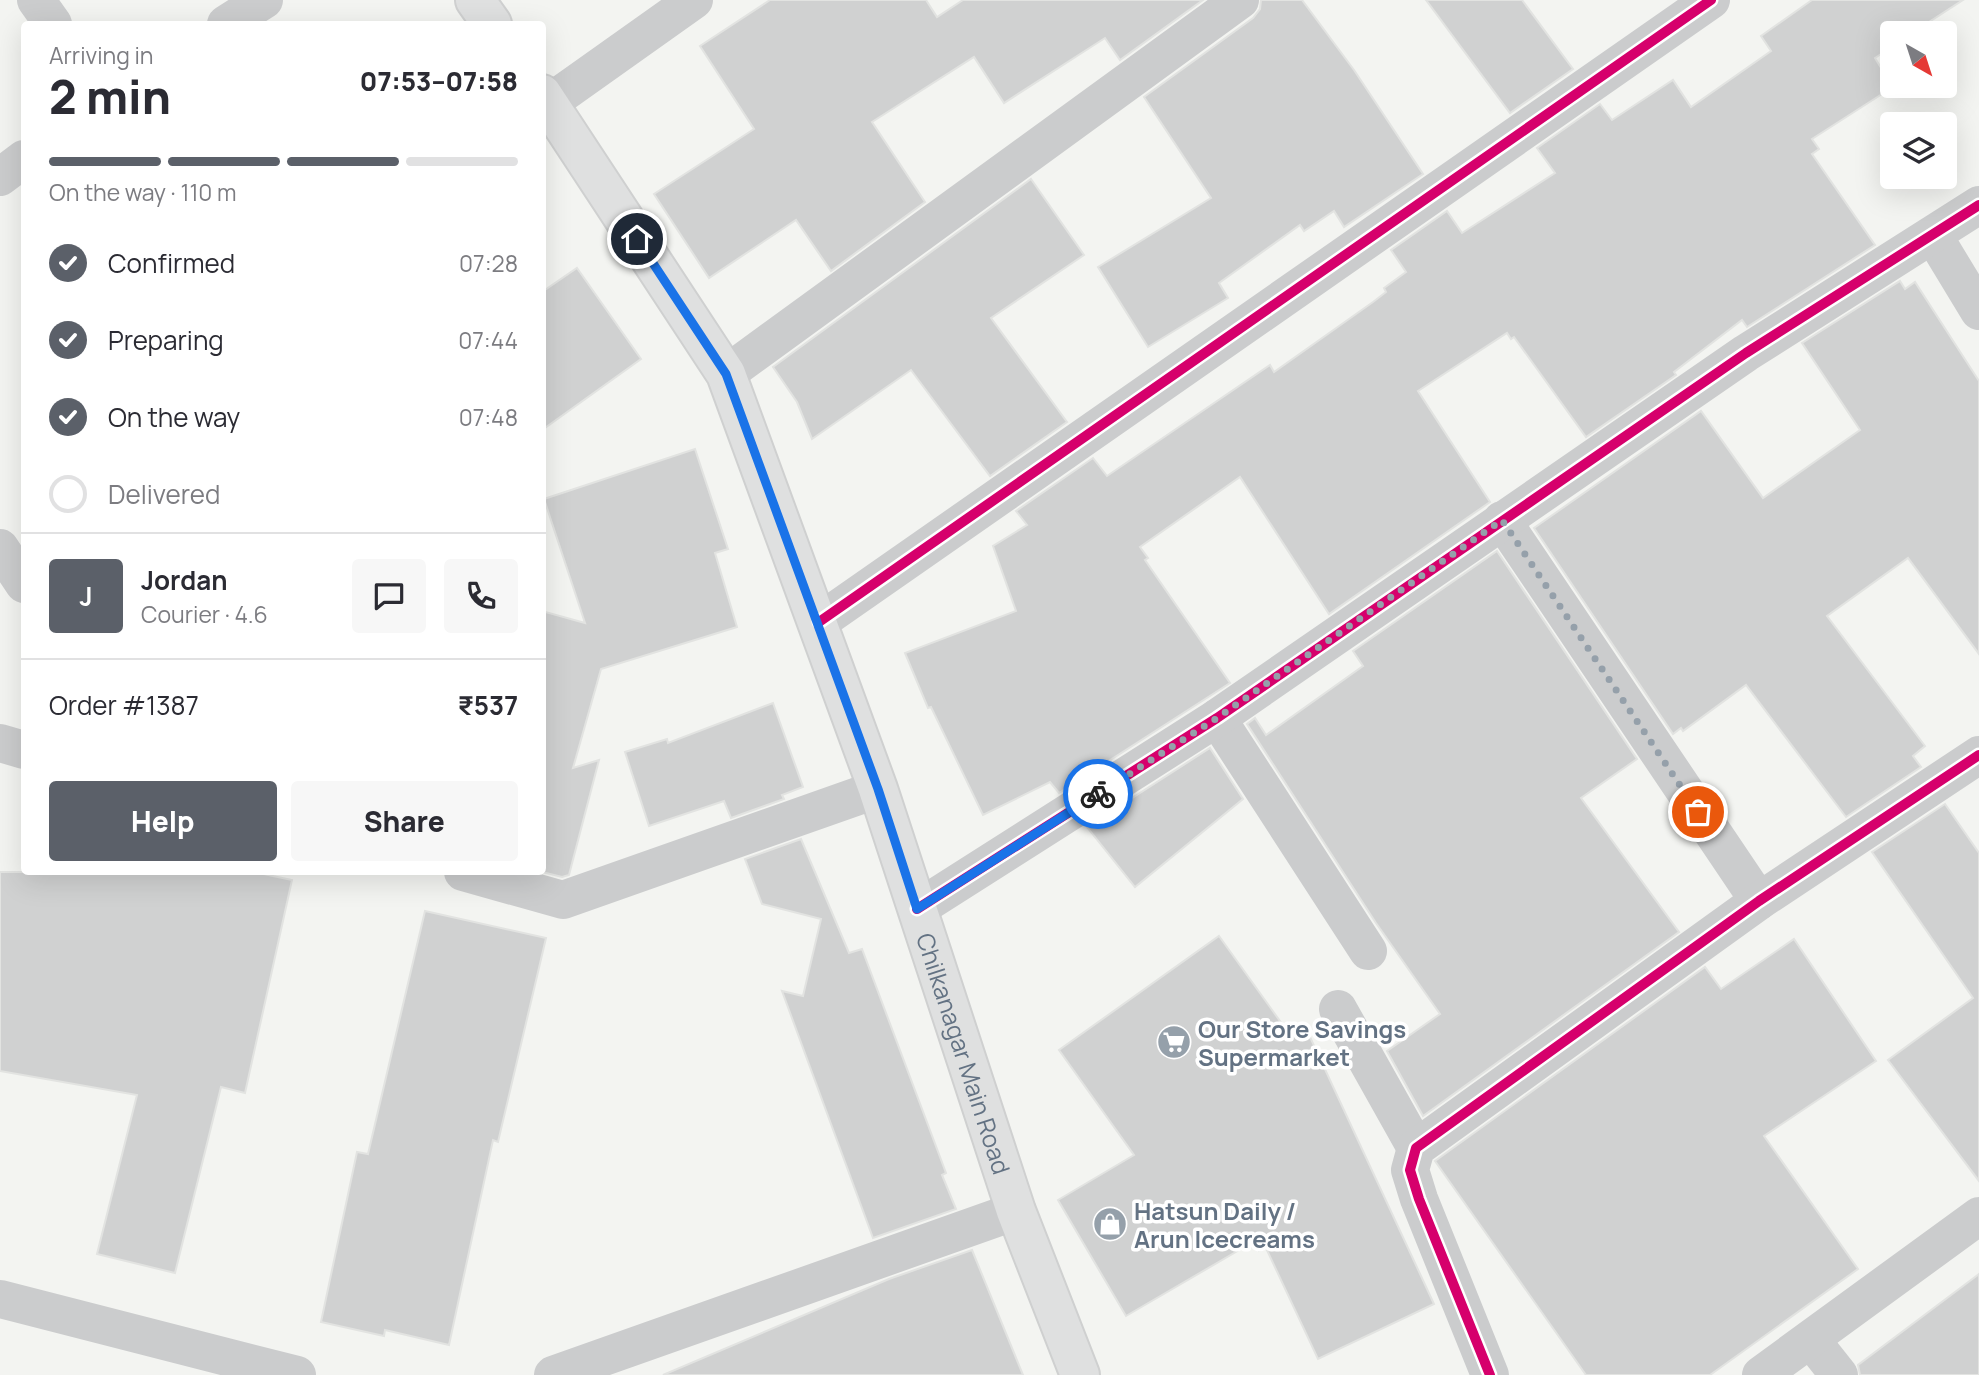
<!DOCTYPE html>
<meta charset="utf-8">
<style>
body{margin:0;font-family:Manrope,sans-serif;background:#f7f7f7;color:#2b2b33;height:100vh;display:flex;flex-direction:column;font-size:26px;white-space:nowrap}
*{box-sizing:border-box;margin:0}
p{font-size:23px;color:#7c7c81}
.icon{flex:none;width:38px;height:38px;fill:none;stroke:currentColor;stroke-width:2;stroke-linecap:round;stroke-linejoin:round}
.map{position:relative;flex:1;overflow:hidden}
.drawer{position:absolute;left:21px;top:21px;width:525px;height:854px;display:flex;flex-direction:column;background:#fff;border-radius:7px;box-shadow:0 7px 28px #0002}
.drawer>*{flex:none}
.needle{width:46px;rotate:141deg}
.buttons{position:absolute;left:1880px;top:21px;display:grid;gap:14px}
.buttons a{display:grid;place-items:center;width:77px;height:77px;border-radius:7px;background:#fff;box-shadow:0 7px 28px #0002;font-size:35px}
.pin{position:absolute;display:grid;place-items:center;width:60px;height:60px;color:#fff;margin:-30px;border:4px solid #fff;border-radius:50%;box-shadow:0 2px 7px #0007}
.courier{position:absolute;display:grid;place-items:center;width:70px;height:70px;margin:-35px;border:5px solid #1a73e8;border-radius:50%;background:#fff;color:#222;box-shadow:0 2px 9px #0007}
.head em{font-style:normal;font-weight:800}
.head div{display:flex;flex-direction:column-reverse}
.head{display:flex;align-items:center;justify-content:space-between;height:119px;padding:0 28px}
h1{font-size:46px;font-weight:800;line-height:52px}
.bar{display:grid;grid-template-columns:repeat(4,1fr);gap:10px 7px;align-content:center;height:84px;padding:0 28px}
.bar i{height:9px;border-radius:5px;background:#e1e1e2}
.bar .selected{background:#5b6069}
.bar p{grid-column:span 4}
.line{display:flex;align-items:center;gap:18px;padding:0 28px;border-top:2px solid #e1e1e2}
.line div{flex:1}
.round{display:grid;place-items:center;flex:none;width:74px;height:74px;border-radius:7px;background:#f7f7f7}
ol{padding:0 28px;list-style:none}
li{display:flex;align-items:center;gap:21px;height:77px}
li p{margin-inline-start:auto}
li .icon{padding:7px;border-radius:50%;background:#5b6069;color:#fff;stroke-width:4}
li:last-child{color:#7c7c81}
li i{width:38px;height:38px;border:4px solid #e1e1e2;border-radius:50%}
.primary-button{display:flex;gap:14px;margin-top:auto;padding:14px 28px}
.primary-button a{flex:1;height:80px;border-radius:7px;background:#5b6069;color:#fff;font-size:28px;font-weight:800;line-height:80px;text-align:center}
.primary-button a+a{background:#f7f7f7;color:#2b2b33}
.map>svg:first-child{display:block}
.building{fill:#d0d1d1;stroke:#e2e3e1;stroke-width:2}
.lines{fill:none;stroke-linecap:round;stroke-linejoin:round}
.major-casing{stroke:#cfd0d0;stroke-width:42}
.minor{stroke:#cbcccd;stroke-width:38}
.major{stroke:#dfe0e0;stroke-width:38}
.cycleway-casing{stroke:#fff;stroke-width:15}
.cycleway{stroke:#d6006c;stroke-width:10}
.done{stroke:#95a0aa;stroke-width:7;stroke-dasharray:0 12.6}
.route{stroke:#1a73e8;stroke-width:9}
.labels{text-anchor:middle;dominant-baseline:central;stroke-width:7;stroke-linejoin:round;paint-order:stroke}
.poi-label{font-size:24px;font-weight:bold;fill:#637283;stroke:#fff;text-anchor:start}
.street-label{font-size:24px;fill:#637283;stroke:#fff}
</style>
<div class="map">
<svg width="1979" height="1375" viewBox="0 0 1979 1375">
<rect width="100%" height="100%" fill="#f3f4f1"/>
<g class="building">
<path d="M770 0H926L937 17 963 0H1203L1120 60 1105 38 1004 103 974 57 872 122 925 202 831 271 796 220 709 278 654 194 754 129 700 46Z"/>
<path d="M1261 0H1302L1354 70 1423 174 1344 227 1334 211 1304 231 1300 225 1219 283 1228 298 1148 347 1098 267 1211 198 1144 97 1253 18 1260 9Z"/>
<path d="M1426 0H1522L1573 69 1510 113Z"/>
<path d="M1812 0H1963L1912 33H1892V47L1875 58 1893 87 1812 139 1819 149 1812 154 1875 245 1747 327 1742 320 1674 372 1676 375 1586 437 1514 337 1511 339 1507 333 1418 391 1490 502 1329 614 1240 477 1140 547 1148 558 1145 560 1230 683 1059 793 1050 782 983 815 931 707 928 708 905 653 1016 611 993 546 1027 525 1016 511 1093 458 1107 476 1270 365 1274 372 1373 302 1386 292 1384 288 1406 272 1391 250 1447 211 1462 233 1555 173 1537 148 1600 104 1612 120 1673 80 1691 107 1771 51 1761 36Z"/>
<path d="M1031 179 1084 255 991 318 1067 422 990 476 911 370 812 439 797 402 773 367Z"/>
<path d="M577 268 641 359 542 430V292Z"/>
<path d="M1900 281 1905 289 1915 282 1979 381V654L1908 558 1827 616 1925 746 1913 756 1921 767 1846 817 1746 685 1683 731 1681 728 1673 734 1534 528 1701 411 1763 498 1860 430 1802 343Z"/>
<path d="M695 449 728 549 715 553 737 627 601 669 573 768 599 760 569 875 562 877 542 872V611L585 623 544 499Z"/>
<path d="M1497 551 1637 759 1581 798 1679 932 1423 1116 1387 1051 1440 1014 1376 923 1247 724 1255 718 1266 735 1363 666 1353 651Z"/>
<path d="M773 703 803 787 782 795 784 799 731 818 724 801 649 826 625 752 667 739 668 743Z"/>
<path d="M1210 748 1243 799 1135 887 1087 827Z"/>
<path d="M1945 804 1979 853V1181L1888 1060 1973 998 1872 852Z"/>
<path d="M801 839 849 953 862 949 946 1173 942 1175 956 1209 873 1238 782 991 803 996 821 919 762 904 745 859Z"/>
<path d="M0 872H254L292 880 245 1093 221 1087 175 1273 97 1254 137 1095 0 1071Z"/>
<path d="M425 911 546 938 498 1142 493 1140 449 1345 385 1330 384 1336 321 1322 357 1152 368 1154Z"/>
<path d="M1219 936 1290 1035 1304 1024 1434 1304 1318 1359 1266 1248 1259 1251 1253 1242 1126 1316 1058 1200 1134 1155 1059 1050Z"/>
<path d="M1794 939 1876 1061 1764 1136 1858 1269 1710 1375H1586L1435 1161 1705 967 1721 989Z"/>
<path d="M972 1250 1023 1375H663L889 1279Z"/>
<path d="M1979 1274V1375H1860L1858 1365Z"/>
</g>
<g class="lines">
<g class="major-casing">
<g id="major">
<path d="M475 0 492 24"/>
<path id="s1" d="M542 94 726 374 878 789 1016 1211 1080 1375"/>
</g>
</g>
<g class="minor">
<path d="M36 0 53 24"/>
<path d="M226 24 264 0"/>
<path d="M549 103 694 0"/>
<path d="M0 177 24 159"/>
<path d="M1933 235 1979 311"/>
<path d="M726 374 1240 0"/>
<path d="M1502 520 1759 901"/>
<path d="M0 548 24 584"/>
<path d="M819 622 1711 0"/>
<path d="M1217 718 1368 951"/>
<path d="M0 743 24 750"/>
<path d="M463 872 563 900 878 789"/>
<path d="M917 909 1217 718 1746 353 1979 205"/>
<path d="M1338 1009 1416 1148"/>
<path d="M0 1299 297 1375"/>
<path d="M1812 1341 1839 1375"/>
<path d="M553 1375 1016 1211"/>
<path d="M1490 1375 1419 1199 1410 1170 1416 1148 1759 901 1979 755"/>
<path d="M1761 1375 1979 1216"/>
</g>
<use href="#major" class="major"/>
<g class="cycleway-casing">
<g id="cycleway">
<path d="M819 622 1711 0"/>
<path d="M917 909 1217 718 1746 353 1979 205"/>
<path d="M1490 1375 1419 1199 1410 1170 1416 1148 1759 901 1979 755"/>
</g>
</g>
<use href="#cycleway" class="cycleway"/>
</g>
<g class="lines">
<path class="done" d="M1098 794 1217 718 1502 520 1698 812"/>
<path class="route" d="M637 239 726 374 878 789 917 909 1098 794"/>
</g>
<defs>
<g id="supermarket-disc" transform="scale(1.75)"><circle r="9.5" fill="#95a0aa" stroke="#fff"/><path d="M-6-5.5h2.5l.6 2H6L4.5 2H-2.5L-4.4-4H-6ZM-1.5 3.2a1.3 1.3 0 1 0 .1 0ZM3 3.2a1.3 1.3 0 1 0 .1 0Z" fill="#fff"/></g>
<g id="shop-disc" transform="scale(1.75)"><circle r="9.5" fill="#95a0aa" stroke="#fff"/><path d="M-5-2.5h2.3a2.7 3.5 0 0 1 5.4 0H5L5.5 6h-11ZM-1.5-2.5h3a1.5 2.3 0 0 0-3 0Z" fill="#fff"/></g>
</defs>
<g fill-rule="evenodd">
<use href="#supermarket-disc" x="1174" y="1042"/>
<use href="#shop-disc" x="1110" y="1224"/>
</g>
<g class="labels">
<g class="poi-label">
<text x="1198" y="1028">Our Store Savings<tspan x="1198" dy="28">Supermarket</tspan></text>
<text x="1134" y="1210">Hatsun Daily /<tspan x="1134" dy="28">Arun Icecreams</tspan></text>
</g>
<g class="street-label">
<text stroke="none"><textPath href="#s1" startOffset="1055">Chilkanagar Main Road</textPath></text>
</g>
</g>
</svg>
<div class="buttons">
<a><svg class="needle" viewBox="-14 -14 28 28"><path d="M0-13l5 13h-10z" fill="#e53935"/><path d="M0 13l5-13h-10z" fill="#7c7c81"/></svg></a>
<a><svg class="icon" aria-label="layers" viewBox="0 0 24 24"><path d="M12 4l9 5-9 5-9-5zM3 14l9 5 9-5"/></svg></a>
</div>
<div class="pin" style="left:1698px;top:812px;background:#ea580c"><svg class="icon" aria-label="bag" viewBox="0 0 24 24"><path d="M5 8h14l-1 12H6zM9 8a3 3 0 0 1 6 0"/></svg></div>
<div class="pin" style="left:637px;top:239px;background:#1f2937"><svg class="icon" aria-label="home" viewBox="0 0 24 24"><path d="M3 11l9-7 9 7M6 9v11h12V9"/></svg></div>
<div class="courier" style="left:1098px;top:794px"><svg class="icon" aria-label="bike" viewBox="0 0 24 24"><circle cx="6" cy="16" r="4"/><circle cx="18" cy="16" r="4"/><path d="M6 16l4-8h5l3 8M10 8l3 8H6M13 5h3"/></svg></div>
<section class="drawer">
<div class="head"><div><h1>2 min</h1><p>Arriving in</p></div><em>07:53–07:58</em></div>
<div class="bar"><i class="selected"></i><i class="selected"></i><i class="selected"></i><i></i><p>On the way · 110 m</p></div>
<ol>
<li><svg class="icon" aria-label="check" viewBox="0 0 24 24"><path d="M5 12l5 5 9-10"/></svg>Confirmed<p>07:28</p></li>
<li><svg class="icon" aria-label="check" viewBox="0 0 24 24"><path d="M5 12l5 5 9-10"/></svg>Preparing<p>07:44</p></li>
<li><svg class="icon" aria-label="check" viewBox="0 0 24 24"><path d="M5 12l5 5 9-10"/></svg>On the way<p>07:48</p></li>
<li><i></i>Delivered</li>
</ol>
<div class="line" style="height:126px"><b class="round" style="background:#5b6069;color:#fff">J</b><div><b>Jordan</b><p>Courier · 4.6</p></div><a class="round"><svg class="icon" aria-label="chat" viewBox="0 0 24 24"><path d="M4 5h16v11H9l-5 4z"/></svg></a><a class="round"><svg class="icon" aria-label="phone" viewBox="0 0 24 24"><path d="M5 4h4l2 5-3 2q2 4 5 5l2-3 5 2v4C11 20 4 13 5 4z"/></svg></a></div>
<div class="line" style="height:91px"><div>Order #1387</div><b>₹537</b></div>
<div class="primary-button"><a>Help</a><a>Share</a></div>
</section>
</div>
